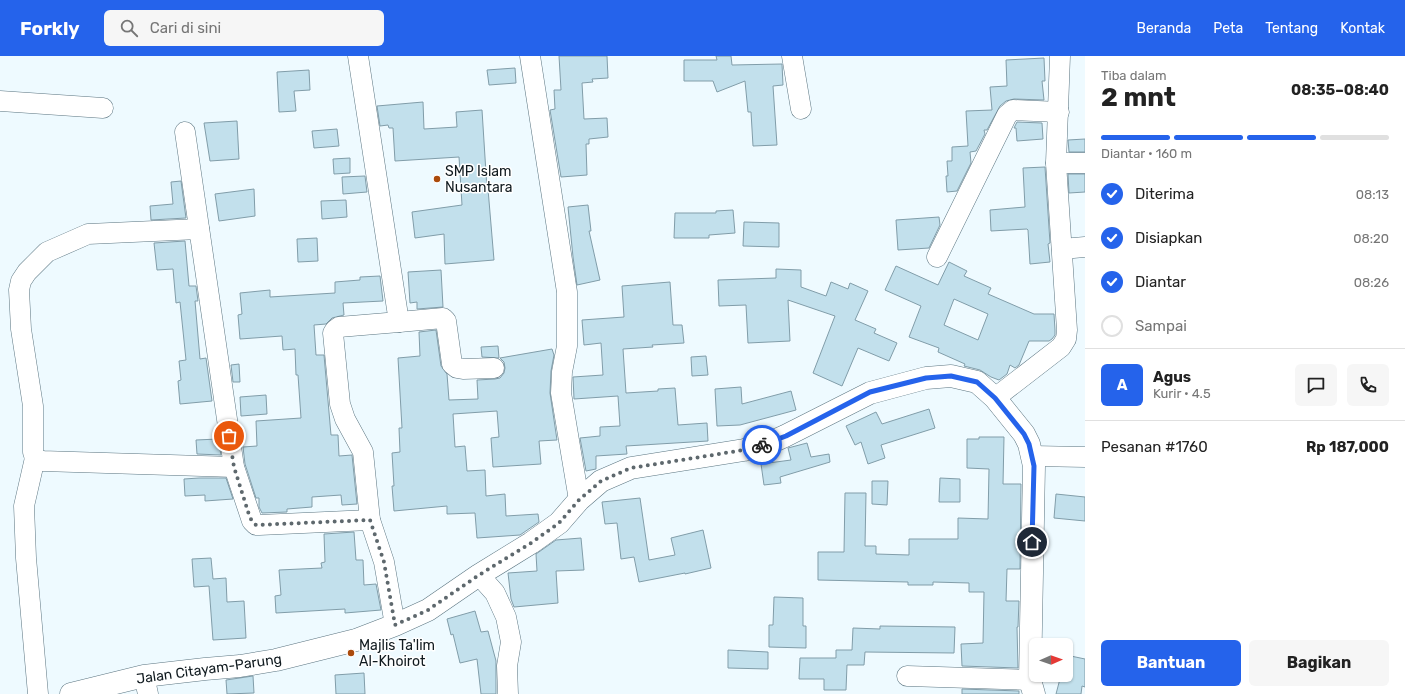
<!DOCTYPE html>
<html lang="id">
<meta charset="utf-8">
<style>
body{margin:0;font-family:Rubik,sans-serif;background:#f6f6f6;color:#222;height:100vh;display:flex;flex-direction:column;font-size:15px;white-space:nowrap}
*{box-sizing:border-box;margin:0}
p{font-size:13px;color:#767676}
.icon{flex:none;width:22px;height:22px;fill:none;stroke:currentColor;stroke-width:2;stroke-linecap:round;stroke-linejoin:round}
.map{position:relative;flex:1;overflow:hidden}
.sheet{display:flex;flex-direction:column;background:#fff;width:320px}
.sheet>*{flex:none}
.needle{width:26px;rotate:88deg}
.buttons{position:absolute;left:1029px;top:582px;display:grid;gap:8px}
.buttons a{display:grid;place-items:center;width:44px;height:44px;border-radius:6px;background:#fff;box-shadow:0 1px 3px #0004;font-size:20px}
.pin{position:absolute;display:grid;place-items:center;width:34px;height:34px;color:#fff;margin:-17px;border:2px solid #fff;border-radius:50%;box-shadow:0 1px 4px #0007}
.courier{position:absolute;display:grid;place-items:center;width:40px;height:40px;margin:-20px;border:3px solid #2563eb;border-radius:50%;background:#fff;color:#222;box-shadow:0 1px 5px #0007}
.summary em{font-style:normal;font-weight:700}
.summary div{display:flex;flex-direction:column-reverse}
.summary{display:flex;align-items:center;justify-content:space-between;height:68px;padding:0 16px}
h1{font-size:26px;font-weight:700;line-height:30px}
.bar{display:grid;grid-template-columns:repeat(4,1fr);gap:6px 4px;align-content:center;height:48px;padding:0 16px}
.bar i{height:5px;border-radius:3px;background:#e0e0e0}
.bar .current{background:#2563eb}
.bar p{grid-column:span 4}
.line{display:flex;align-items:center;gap:10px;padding:0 16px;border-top:1px solid #e0e0e0}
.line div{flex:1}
.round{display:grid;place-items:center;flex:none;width:42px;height:42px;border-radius:6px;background:#f6f6f6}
ol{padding:0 16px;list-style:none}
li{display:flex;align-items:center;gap:12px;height:44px}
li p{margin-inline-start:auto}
li .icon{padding:4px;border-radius:50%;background:#2563eb;color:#fff;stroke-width:4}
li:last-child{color:#767676}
li i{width:22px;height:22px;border:2px solid #e0e0e0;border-radius:50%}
.action{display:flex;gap:8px;margin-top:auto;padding:8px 16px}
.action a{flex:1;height:46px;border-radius:6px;background:#2563eb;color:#fff;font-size:16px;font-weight:700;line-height:46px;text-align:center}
.action a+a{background:#f6f6f6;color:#222}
header{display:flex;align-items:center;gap:24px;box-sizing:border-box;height:56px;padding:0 20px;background:#2563eb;color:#fff}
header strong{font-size:19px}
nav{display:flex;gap:22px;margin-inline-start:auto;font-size:14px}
.search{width:280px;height:36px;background:#f6f6f6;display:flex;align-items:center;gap:10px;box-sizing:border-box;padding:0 14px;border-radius:6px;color:#767676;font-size:15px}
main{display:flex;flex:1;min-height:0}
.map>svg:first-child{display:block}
.building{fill:#c2e0ec;stroke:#819da9;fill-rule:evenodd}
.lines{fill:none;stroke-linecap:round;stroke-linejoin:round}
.street-casing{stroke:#5b7581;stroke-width:21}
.secondary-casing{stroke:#5b7581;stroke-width:23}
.street{stroke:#fff;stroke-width:20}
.secondary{stroke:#fff;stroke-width:22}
.done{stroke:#5e686d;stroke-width:4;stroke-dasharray:0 7.2}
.route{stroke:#2563eb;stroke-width:5}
.poi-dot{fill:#ab4a0b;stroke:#fff;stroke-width:1.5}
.labels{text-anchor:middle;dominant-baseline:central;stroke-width:3;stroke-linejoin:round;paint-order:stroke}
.poi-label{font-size:14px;fill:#101a1f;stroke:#fff;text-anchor:start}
.street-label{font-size:14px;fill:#101a1f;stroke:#fff}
</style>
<header>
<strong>Forkly</strong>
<div class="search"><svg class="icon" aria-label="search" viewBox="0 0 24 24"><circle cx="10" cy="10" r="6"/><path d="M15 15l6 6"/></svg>Cari di sini</div>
<nav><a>Beranda</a><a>Peta</a><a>Tentang</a><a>Kontak</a></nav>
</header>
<main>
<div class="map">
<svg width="1085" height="638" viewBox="0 0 1085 638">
<rect width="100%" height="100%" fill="#eefaff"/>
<g class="building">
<path d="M559 0H607L608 22 592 23 593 26 582 27 584 63 607 62 608 81 589 83V88H586L587 119 561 121 550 54 555 53 554 34H561Z"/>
<path d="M716 0H731L732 9 782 8 783 29 773 30 777 89 753 90 751 56H748L745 25 717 36 713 25H684V4H717Z"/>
<path d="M1044 2 1045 25H1042L1044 44 1014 43 1006 45 1000 50 987 74H984L985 78 976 95 970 96 971 107 957 135 947 136 946 120H948L947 105H952V91L968 90 966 55 992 54 990 31 1007 30 1006 4Z"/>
<path d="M515 12 516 27 489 29 487 14Z"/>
<path d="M309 14 310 34 294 35 296 55 279 56 277 16Z"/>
<path d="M423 46 424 73 457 71 456 56 482 54 487 133H488L494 204 445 208 444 178 415 182 412 156 462 149 459 101 395 105 393 72H389L388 69 380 70 377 50Z"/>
<path d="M237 65 239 103 210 105 204 67Z"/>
<path d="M1017 66 1042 67 1043 83 1017 85 1016 72H1014Z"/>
<path d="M337 73 339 90 314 92 312 75Z"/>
<path d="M1085 83V96H1069L1068 84Z"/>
<path d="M350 102V117L334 118 333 103Z"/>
<path d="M1045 111 1050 187 1048 188 1050 206 1030 208 1028 174 1027 173 991 175 990 154 1025 151 1023 112Z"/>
<path d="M1068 118H1085V136L1069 137Z"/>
<path d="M365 120 367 136 343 138 342 121Z"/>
<path d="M181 125 186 162 151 164 150 150 173 148 171 126Z"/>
<path d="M254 133 255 160 219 165 215 138Z"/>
<path d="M346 144 347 161 322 163 321 145Z"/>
<path d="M588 149 591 175H589L600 224 577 229 573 201 568 151Z"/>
<path d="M733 154 735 177 709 179V182H674L675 157H716V155Z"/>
<path d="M939 161 940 169 929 192 898 194 896 164Z"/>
<path d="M744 166 779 167V191L743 190Z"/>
<path d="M317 182 318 205 298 206 297 183Z"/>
<path d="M185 185 189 230H196L198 245H195L200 303 206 302 212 345 180 348 178 325 181 324 179 305 186 304 180 246 176 247 173 213 157 214 154 187Z"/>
<path d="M949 206 967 215 964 220 991 232 988 238 1034 258H1054L1055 274V279L1052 283 1049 285H1029L1019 309 1015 312 1010 309 1007 318 999 324 991 321 980 314 964 310 965 308 938 296 939 292 909 281 921 250 885 234 896 210 938 229ZM954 243 988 258 978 284 944 269Z"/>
<path d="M776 213 801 214V231L826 240 831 226 848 233 850 227 868 235 855 264 876 273 874 277 897 287 889 305 858 292 842 330 813 317 835 260 788 244 790 285 748 287 746 249 719 250 718 224 776 222Z"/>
<path d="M441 214 443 251 417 253V246L410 247 408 216Z"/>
<path d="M380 220 383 245 343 247 344 259 332 262 326 268 314 269 316 299H324L331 379H338L339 400 352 399 357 448 342 449 341 439 312 441V451L287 453V456L262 457 259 451V442H256L245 408 243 391 257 390 256 365 301 362 298 319H296L295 293 283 294 282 280 240 283 238 259 242 258 240 237 270 234V241L335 237V226L360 224V221Z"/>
<path d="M670 226 673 269H682L684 287 652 289 653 291 623 293 626 337 658 335V333L675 332 678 369 707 367 708 385 626 390 627 398 596 400V413L586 415 580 382 600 380V371L620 370 618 340 574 343 573 321 603 319 601 287 584 289 582 264 624 261 622 230Z"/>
<path d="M436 274 441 310 447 318 449 344 478 343 477 324 495 323 500 322 504 317 505 312 504 306 500 302 552 293 554 299 551 315 550 337 557 384 539 385 541 408 493 411 491 382 499 381 497 355 453 358 455 391 465 390 467 415 485 414 486 440 505 438 506 460 538 458 539 466 520 479 477 482 475 457 447 458V450L394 455 392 430H394L392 397 400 396 399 372H402L398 302 420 300 419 276Z"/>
<path d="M498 290 499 302 482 301 481 291Z"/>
<path d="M706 300 708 319 692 320 691 301Z"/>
<path d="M239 308 240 326H233L231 309Z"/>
<path d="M741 331 742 348 791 335 796 354 740 369 717 370 715 333Z"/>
<path d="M266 339 267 358 241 360 240 341Z"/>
<path d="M929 353 935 372 881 389 885 402 868 408 861 386 855 389 846 370 876 356 882 368Z"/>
<path d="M979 381H1004L1003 428H1021L1020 513H1007L1006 545H1019L1018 571H1017L1018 612 962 610 961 588 983 587 984 536H969V527L933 526V529H908V526L818 524V496H844L845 437H866L865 490H876V498L909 499V483H958V462L988 463 989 413 967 412V383H979Z"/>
<path d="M218 383 221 399 197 398 196 384Z"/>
<path d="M807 387 811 401 829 398 830 406 780 421 781 427 764 429 761 408 791 404 788 392Z"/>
<path d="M199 422H226L233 443 205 445V439L185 440 184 423Z"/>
<path d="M940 422 960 423V446H939Z"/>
<path d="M872 425H888L887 449 872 448Z"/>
<path d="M1056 438 1085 441V465L1054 462Z"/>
<path d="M640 442 649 504 675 499 671 482 703 474 711 512 685 518V517L639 526 634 501 621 503 617 467 605 468 602 446Z"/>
<path d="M354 476 356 504H363L364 529 376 528 381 554 345 557V553L276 557 275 540 281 539 279 514 322 512 321 507 325 506 324 478Z"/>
<path d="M581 482 584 514 556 515 558 547 514 551 511 543 508 517 537 515 536 498 556 484Z"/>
<path d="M211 502 213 523 226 522 227 546 244 545 246 582 213 584 209 530 194 531 192 503Z"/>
<path d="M774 541 803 542V570H806V592L769 591V569H773Z"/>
<path d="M475 555 481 576 488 575 496 605V638H481L477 603 460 607 453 578 451 579 447 563Z"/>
<path d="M880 570 955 571 954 597 865 596 864 609H847L846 634H824V623H799L800 602H836V594H852L853 572 880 573Z"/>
<path d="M728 594 768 596V613L728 612Z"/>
<path d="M1066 599 1085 603V631L1082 630 1081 638H1056L1061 619H1066Z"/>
<path d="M364 617 365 638H336L335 619Z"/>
<path d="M253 620 254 637 227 638 226 624Z"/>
<path d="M962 633 1019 635V638H962Z"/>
</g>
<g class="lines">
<g class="street-casing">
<g id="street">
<path d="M358 0 399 266 339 271 335 274 333 277 340 348 345 363 363 396 370 464 384 506 395 569"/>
<path d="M530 0 567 236V290L562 316 561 337 579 444"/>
<path d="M792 0 801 53"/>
<path d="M0 45 103 52"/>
<path d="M185 76 234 411 252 465 256 469H259L370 464"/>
<path d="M1056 107H1085"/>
<path d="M199 173 88 178 47 196 27 216 21 225 19 234 21 273 33 350V396L35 402 42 405 234 411"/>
<path d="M1062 193 1085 191"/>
<path d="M937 201 1007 59 1013 54 1059 56"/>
<path d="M399 266 443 262 446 265 452 308 457 312 463 313 494 312"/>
<path d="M995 342 1061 291 1066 283 1067 274 1056 107 1060 0"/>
<path d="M1033 400 1085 401"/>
<path d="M35 402 24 450 26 502 38 638"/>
<path d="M479 519 495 537 506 561 511 586 507 610 508 638"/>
<path d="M144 620 148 638"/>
<path d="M907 620 1030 624"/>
</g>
</g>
<g class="secondary-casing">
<path id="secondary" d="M71 638 144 620 205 613 240 610 276 604 356 584 395 569 428 554 479 519 531 487 559 467 579 444 601 425 631 412 744 394 765 389 785 380 870 337 926 322 951 320 977 326 995 342 1024 378 1029 388 1034 410 1030 624 1034 638"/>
</g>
<use href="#street" class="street"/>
<use href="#secondary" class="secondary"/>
</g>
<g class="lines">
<path class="done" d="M229 380 234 411 250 462 256 469 370 464 384 506 395 569 428 554 479 519 531 487 559 467 579 444 601 425 631 412 744 394 762 389"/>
<path class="route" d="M762 389 786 380 870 336 926 322 951 320 977 326 995 342 1024 378 1029 388 1034 410 1032 486"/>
</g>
<g class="poi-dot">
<circle cx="437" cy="123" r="4"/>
<circle cx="351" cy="597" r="4"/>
</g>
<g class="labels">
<g class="poi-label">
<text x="445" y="115">SMP Islam<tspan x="445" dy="16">Nusantara</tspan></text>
<text x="359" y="589">Majlis Ta'lim<tspan x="359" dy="16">Al-Khoirot</tspan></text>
</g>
<g class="street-label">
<text transform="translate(209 613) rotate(-8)">Jalan Citayam-Parung</text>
</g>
</g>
</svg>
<div class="buttons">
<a><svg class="needle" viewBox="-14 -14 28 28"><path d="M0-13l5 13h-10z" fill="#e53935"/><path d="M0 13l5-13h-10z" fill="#767676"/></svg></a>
</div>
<div class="pin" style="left:229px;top:380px;background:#ea580c"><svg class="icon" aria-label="bag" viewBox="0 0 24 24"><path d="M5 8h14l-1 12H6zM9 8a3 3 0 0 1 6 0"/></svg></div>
<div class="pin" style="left:1032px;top:486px;background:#1f2937"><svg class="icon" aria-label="home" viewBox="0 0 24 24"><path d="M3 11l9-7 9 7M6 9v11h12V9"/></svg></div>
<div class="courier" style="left:762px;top:389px"><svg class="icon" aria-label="bike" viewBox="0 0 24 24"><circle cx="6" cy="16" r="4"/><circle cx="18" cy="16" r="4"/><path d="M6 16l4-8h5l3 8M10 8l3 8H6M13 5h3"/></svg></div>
</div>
<section class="sheet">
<div class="summary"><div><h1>2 mnt</h1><p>Tiba dalam</p></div><em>08:35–08:40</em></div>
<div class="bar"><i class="current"></i><i class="current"></i><i class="current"></i><i></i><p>Diantar · 160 m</p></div>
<ol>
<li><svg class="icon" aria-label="check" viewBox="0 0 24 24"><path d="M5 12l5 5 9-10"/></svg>Diterima<p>08:13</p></li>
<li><svg class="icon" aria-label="check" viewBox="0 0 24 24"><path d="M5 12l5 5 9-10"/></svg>Disiapkan<p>08:20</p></li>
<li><svg class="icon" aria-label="check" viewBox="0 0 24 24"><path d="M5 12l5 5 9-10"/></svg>Diantar<p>08:26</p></li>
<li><i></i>Sampai</li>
</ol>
<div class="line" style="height:72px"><b class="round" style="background:#2563eb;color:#fff">A</b><div><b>Agus</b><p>Kurir · 4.5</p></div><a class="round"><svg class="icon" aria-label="chat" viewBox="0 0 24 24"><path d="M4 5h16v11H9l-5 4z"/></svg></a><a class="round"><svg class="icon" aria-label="phone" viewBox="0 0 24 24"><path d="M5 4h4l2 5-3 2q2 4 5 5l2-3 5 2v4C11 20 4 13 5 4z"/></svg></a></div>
<div class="line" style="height:52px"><div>Pesanan #1760</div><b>Rp 187,000</b></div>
<div class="action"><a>Bantuan</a><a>Bagikan</a></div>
</section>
</main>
